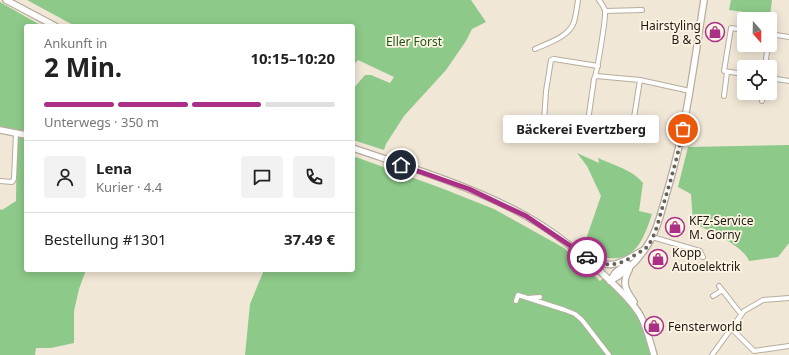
<!DOCTYPE html>
<html lang="de">
<meta charset="utf-8">
<style>
body{margin:0;font-family:"Noto Sans",sans-serif;background:#f2f2f2;color:#222;height:100vh;display:flex;flex-direction:column;font-size:15px;white-space:nowrap}
*{box-sizing:border-box;margin:0}
p{font-size:13px;color:#767676}
.icon{flex:none;width:22px;height:22px;fill:none;stroke:currentColor;stroke-width:2;stroke-linecap:round;stroke-linejoin:round}
.map{position:relative;flex:1;overflow:hidden}
.details{position:absolute;left:24px;top:24px;width:331px;height:248px;display:flex;flex-direction:column;background:#fff;border-radius:4px;box-shadow:0 2px 10px #0003}
.details>*{flex:none}
.needle{width:26px;rotate:160deg}
.buttons{position:absolute;left:737px;top:12px;display:grid;gap:8px}
.buttons a{display:grid;place-items:center;width:40px;height:40px;border-radius:4px;background:#fff;box-shadow:0 2px 10px #0003;font-size:20px}
.pin{position:absolute;display:grid;place-items:center;width:34px;height:34px;color:#fff;margin:-17px;border:2px solid #fff;border-radius:50%;box-shadow:0 1px 4px #0007}
.courier{position:absolute;display:grid;place-items:center;width:40px;height:40px;margin:-20px;border:3px solid #a93085;border-radius:50%;background:#fff;color:#222;box-shadow:0 1px 5px #0007}
.bubble{position:absolute;height:28px;border-radius:4px;background:#fff;box-shadow:0 2px 10px #0003;font-size:13px;font-weight:700;line-height:28px;text-align:center}
.summary em{font-style:normal;font-weight:700}
.summary div{display:flex;flex-direction:column-reverse}
.summary{display:flex;align-items:center;justify-content:space-between;height:68px;padding:0 20px}
h1{font-size:26px;font-weight:700;line-height:30px}
.bar{display:grid;grid-template-columns:repeat(4,1fr);gap:6px 4px;align-content:center;height:48px;padding:0 20px}
.bar i{height:5px;border-radius:3px;background:#e0e0e0}
.bar .selected{background:#a93085}
.bar p{grid-column:span 4}
.line{display:flex;align-items:center;gap:10px;padding:0 20px;border-top:1px solid #e0e0e0}
.line div{flex:1}
.round{display:grid;place-items:center;flex:none;width:42px;height:42px;border-radius:4px;background:#f2f2f2}
.map>svg:first-child{display:block}
.green{fill:#8dc989}
.lines{fill:none;stroke-linecap:round;stroke-linejoin:round}
.street-casing{stroke:#b7ad9e;stroke-width:6}
.secondary-casing{stroke:#b7ad9e;stroke-width:8}
.street{stroke:#fff;stroke-width:4}
.secondary{stroke:#fff;stroke-width:5.5}
.done{stroke:#686258;stroke-width:4;stroke-dasharray:0 7.2}
.route{stroke:#a93085;stroke-width:5}
.labels{text-anchor:middle;dominant-baseline:central;stroke-width:3.5;stroke-linejoin:round;paint-order:stroke}
.poi-label{font-size:12px;fill:#1e1a14;stroke:#fef4e4;text-anchor:start}
.park-label{font-size:12px;fill:#1b5719;stroke:#fef4e4}
</style>
<div class="map">
<svg width="789" height="355" viewBox="0 0 789 355">
<rect width="100%" height="100%" fill="#f1e7d7"/>
<g class="green">
<path d="M27 0H471L486 22 472 29 466 41 446 70 404 116 386 144 384 150 353 140V89L365 75H371L390 83 394 77 358 60 353 66V26H75Z"/>
<path d="M731 0H772L770 16 729 10Z"/>
<path d="M0 2 42 26H26V131L0 127Z"/>
<path d="M17 135 26 137V270H86L79 289 74 311V343L51 348H36L35 355H0V209L2 210 16 201Z"/>
<path d="M789 145V243L778 257 749 261C744 246 708 230 693 223L691 194 678 187 688 147Z"/>
<path d="M577 153 599 163 598 158C613 165 633 170 643 183L639 211 652 214C642 245 632 267 595 255L585 242 601 196 587 166Z"/>
<path d="M353 156 441 188 494 209 564 248 600 281 603 278 621 296 638 316 644 331 651 355H245L250 304 264 270H353Z"/>
</g>
<g class="lines">
<g class="street-casing">
<g id="street">
<path d="M605 11 642 10"/>
<path d="M744 30 731 28 724 71 744 74"/>
<path d="M770 34 789 37"/>
<path d="M535 49C548 43 569 37 574 22 576 15 577 7 578 0"/>
<path d="M766 59 768 45"/>
<path d="M596 76 640 80 690 91"/>
<path d="M770 78 789 81"/>
<path d="M724 96 727 72"/>
<path d="M762 101 763 93"/>
<path d="M544 121 546 91 551 60 554 59 598 66"/>
<path d="M587 128 594 79C597 74 606 17 605 11 605 8 601 3 599 0"/>
<path d="M632 130 640 80"/>
<path d="M0 181 12 182 14 179 16 133"/>
<path d="M652 237 700 251 703 257"/>
<path d="M719 286 741 314"/>
<path d="M713 296 721 291"/>
<path d="M528 298 540 297"/>
<path d="M516 301 518 295 565 310 575 314 582 320 609 355"/>
<path d="M731 328 754 351 789 346"/>
<path d="M712 355 744 311 763 300 789 298"/>
</g>
</g>
<g class="secondary-casing">
<g id="secondary">
<path d="M6 0 55 26"/>
<path d="M0 130 26 135"/>
<path d="M353 148C411 168 472 186 526 216 553 231 578 251 601 272 614 285 631 299 640 315 647 327 650 342 654 355"/>
<path d="M588 257C613 272 621 262 644 250"/>
<path d="M629 270C621 284 626 290 634 302"/>
<path d="M610 281C627 272 641 257 650 241 659 226 662 208 667 192 686 129 694 64 704 0"/>
<path d="M610 281 615 273 627 263"/>
</g>
</g>
<use href="#street" class="street"/>
<use href="#secondary" class="secondary"/>
</g>
<g class="lines">
<path class="done" d="M587 257C605 267 617 267 635 255 638 253 642 251 645 249 655 239 658 222 662 209 670 183 678 156 683 129"/>
<path class="route" d="M401 165 469 189 526 216 587 257"/>
</g>
<defs>
<g id="shop-ring" transform="scale(1)"><circle r="9.5" fill="#fef4e4" stroke="#a93085" stroke-width="1.5"/><path d="M-5-2.5h2.3a2.7 3.5 0 0 1 5.4 0H5L5.5 6h-11ZM-1.5-2.5h3a1.5 2.3 0 0 0-3 0Z" fill="#a93085"/></g>
</defs>
<g fill-rule="evenodd">
<use href="#shop-ring" x="715" y="32"/>
<use href="#shop-ring" x="675" y="227"/>
<use href="#shop-ring" x="658" y="259"/>
<use href="#shop-ring" x="654" y="326"/>
</g>
<g class="labels">
<g class="poi-label">
<text x="701" y="25" text-anchor="end">Hairstyling<tspan x="701" dy="14">B &amp; S</tspan></text>
<text x="689" y="220">KFZ-Service<tspan x="689" dy="14">M. Gorny</tspan></text>
<text x="672" y="252">Kopp<tspan x="672" dy="14">Autoelektrik</tspan></text>
<text x="668" y="326">Fensterworld</text>
</g>
<g class="park-label">
<text x="414" y="41">Eller Forst</text>
</g>
</g>
</svg>
<div class="buttons">
<a><svg class="needle" viewBox="-14 -14 28 28"><path d="M0-13l5 13h-10z" fill="#e53935"/><path d="M0 13l5-13h-10z" fill="#767676"/></svg></a>
<a><svg class="icon" aria-label="locate" viewBox="0 0 24 24"><circle cx="12" cy="12" r="6"/><path d="M12 2v4M12 18v4M2 12h4M18 12h4"/></svg></a>
</div>
<div class="pin" style="left:683px;top:129px;background:#ea580c"><svg class="icon" aria-label="bag" viewBox="0 0 24 24"><path d="M5 8h14l-1 12H6zM9 8a3 3 0 0 1 6 0"/></svg></div>
<div class="pin" style="left:401px;top:165px;background:#1f2937"><svg class="icon" aria-label="home" viewBox="0 0 24 24"><path d="M3 11l9-7 9 7M6 9v11h12V9"/></svg></div>
<div class="courier" style="left:587px;top:257px"><svg class="icon" aria-label="car" viewBox="0 0 24 24"><path d="M5 17H2v-5l4-1 3-4h7l3 4 3 1v5h-3M9 17h6M6 11h13"/><circle cx="7" cy="17" r="2"/><circle cx="17" cy="17" r="2"/></svg></div>
<div class="bubble" style="left:503px;top:115px;width:156px">Bäckerei Evertzberg</div>
<section class="details">
<div class="summary"><div><h1>2 Min.</h1><p>Ankunft in</p></div><em>10:15–10:20</em></div>
<div class="bar"><i class="selected"></i><i class="selected"></i><i class="selected"></i><i></i><p>Unterwegs · 350 m</p></div>
<div class="line" style="height:72px"><a class="round"><svg class="icon" aria-label="person" viewBox="0 0 24 24"><circle cx="12" cy="8" r="4"/><path d="M4 21q1-7 8-7t8 7"/></svg></a><div><b>Lena</b><p>Kurier · 4.4</p></div><a class="round"><svg class="icon" aria-label="chat" viewBox="0 0 24 24"><path d="M4 5h16v11H9l-5 4z"/></svg></a><a class="round"><svg class="icon" aria-label="phone" viewBox="0 0 24 24"><path d="M5 4h4l2 5-3 2q2 4 5 5l2-3 5 2v4C11 20 4 13 5 4z"/></svg></a></div>
<div class="line" style="height:52px"><div>Bestellung #1301</div><b>37.49 €</b></div>
</section>
</div>
